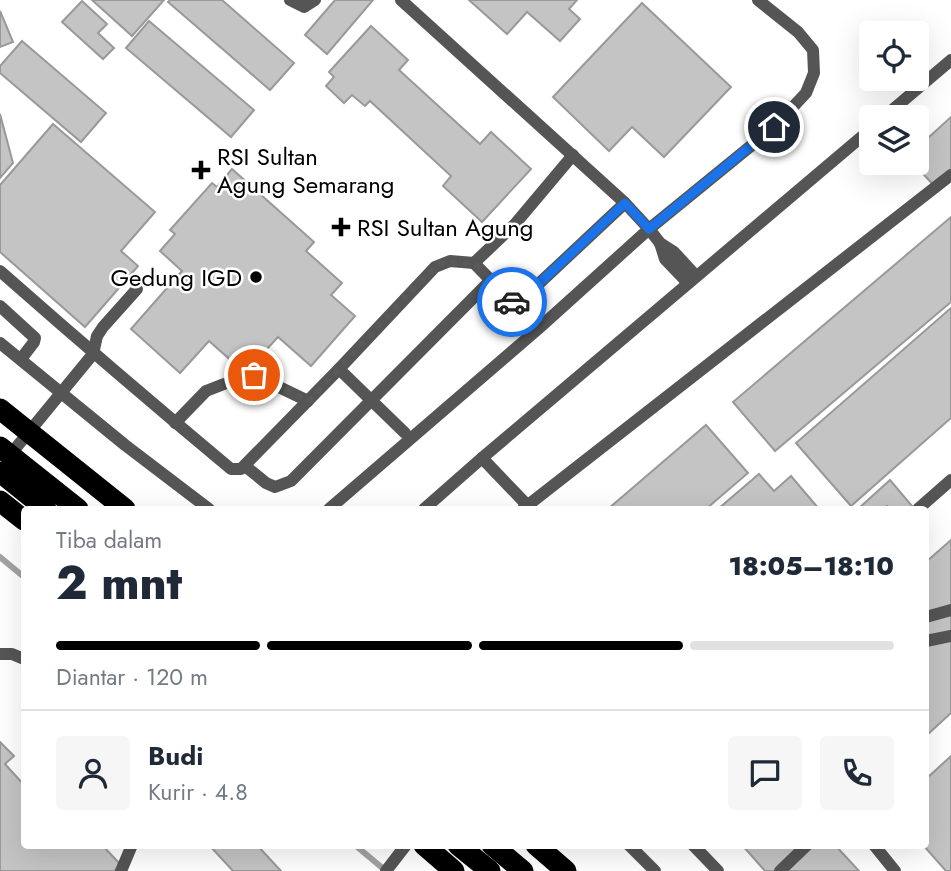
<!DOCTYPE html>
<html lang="id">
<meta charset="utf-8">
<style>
body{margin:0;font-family:Jost,sans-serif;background:#f6f6f7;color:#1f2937;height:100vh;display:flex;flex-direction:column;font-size:26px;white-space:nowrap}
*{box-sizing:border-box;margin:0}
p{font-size:23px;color:#747a83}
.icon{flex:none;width:38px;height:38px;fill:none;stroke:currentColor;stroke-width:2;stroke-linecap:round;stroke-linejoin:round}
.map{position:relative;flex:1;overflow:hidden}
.side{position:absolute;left:21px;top:506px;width:908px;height:343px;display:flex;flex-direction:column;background:#fff;border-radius:7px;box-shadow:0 7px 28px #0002}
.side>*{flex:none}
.buttons{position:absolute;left:859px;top:21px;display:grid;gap:14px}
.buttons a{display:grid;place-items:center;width:70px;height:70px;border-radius:7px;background:#fff;box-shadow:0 7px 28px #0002;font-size:35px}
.pin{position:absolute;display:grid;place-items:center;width:60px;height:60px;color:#fff;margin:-30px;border:4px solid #fff;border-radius:50%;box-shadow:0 2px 7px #0007}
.courier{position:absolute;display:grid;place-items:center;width:70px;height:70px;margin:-35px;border:5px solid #1a73e8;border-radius:50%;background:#fff;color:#222;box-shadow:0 2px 9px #0007}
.summary em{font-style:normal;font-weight:800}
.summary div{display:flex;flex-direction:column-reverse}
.summary{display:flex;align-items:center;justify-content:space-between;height:119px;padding:0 35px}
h1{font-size:46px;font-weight:800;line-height:52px}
.bar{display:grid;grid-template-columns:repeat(4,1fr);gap:10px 7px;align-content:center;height:84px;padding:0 35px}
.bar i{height:9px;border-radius:5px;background:#e0e1e3}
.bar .selected{background:#000}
.bar p{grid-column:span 4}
.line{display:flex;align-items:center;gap:18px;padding:0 35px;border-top:2px solid #e0e1e3}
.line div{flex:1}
.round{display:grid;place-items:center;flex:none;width:74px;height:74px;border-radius:7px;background:#f6f6f7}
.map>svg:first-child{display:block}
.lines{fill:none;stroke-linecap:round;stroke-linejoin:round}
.stream{stroke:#a3a3a3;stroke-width:6}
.building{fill:#c4c4c4;stroke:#999;stroke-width:2}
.lane{stroke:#555;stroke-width:12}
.highway{stroke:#000;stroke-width:21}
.done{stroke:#595959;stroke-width:7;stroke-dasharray:0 12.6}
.route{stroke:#1a73e8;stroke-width:9}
.poi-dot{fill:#000;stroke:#fff;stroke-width:2.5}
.labels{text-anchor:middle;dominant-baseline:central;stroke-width:5;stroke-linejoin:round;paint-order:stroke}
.poi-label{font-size:24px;fill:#000;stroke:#fff;text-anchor:start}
</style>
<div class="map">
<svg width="951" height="871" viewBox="0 0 951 871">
<rect width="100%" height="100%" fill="#fff"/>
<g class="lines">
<g class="stream">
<path d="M0 557 24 577"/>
<path d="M355 845 386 871"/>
</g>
</g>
<g class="building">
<path d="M92 0H164L132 36Z"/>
<path d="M170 0H222L294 63 270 90 168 2Z"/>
<path d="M335 0H373L327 54 305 35Z"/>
<path d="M469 0H577L569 9 580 19 560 41 527 12 507 34Z"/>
<path d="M82 1 107 24 98 33 114 48 103 59 62 22Z"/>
<path d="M642 3 731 87 664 157 632 127 609 151 553 97Z"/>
<path d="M0 11 13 42 0 47Z"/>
<path d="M149 21 254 110 231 137 126 48Z"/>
<path d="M371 26 408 60 399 70 480 144 491 132 531 169 482 222 443 186 451 176 370 101 365 106 352 95 344 103 326 86 334 77 329 72Z"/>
<path d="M22 41 106 113 81 142 0 73V66Z"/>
<path d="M0 114 13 163 0 178Z"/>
<path d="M951 117V178L938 190 913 163H917V148Z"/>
<path d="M53 124 155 212 121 251 138 266 85 327 0 252V185Z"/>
<path d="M232 169 314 242 306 251 342 283 331 295 355 316 311 366 278 337 245 373 209 341 180 373 131 329 182 271 160 251 175 234 170 230 212 183 217 187Z"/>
<path d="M951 217V302L775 451 733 402Z"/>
<path d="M951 308V418L851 506 796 443Z"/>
<path d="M706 425 748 473 706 509H608Z"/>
<path d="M759 474 774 491 791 476 819 509H718Z"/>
<path d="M890 480 912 506 908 509H890L887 506 884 509H858Z"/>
<path d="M951 540V713L926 736V562Z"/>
<path d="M0 742 14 756 5 764 24 785V845H102L121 865 114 871H0Z"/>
<path d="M951 756V871H946L923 845H926V779Z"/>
<path d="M209 845H257L281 871H233Z"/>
<path d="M742 845H804L776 871H765Z"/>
<path d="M810 845H835L859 871H789L786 868Z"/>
</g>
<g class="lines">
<g class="lane">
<path d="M290 0 304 7 315 0"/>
<path d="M884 117 951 60"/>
<path d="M660 243 665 259 688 283"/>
<path d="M474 263 532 323"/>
<path d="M0 271C76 338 153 404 231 469H241L339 369 435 267 450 261 474 263 515 224 573 155"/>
<path d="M696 276 674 252 660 243 649 229 774 127 806 93 814 73 813 50 798 32 758 0"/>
<path d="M0 306 35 338 34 342 21 359"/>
<path d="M515 306 625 203"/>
<path d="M0 343 125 445 209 509"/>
<path d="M339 369 405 433"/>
<path d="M236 377 254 375 308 401"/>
<path d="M175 423 206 391 224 384"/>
<path d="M10 455 93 354 97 336 103 327 137 289"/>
<path d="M482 458 527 505"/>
<path d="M245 466 266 483 275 487 291 481 491 280"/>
<path d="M329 509 538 329 649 229 625 203 401 0"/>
<path d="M424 509 482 458 872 128"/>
<path d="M523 509 951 175"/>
<path d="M918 509 951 480"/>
<path d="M926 617 951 610"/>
<path d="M926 641 951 636"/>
<path d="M0 654H12L24 659"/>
<path d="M629 845 655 871"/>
<path d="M693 845 718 871"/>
<path d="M874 845 895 871"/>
<path d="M121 871 132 845"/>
<path d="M386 871 406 845"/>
<path d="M780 871 807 845"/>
</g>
<g class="highway">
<path d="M0 409 125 509"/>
<path d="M0 447 78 509"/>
<path d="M0 472 46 509"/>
<path d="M0 501 24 520"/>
<path d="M424 845 454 871"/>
<path d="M458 845 490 871"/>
<path d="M492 845 523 871"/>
<path d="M536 845 566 871"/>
</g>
</g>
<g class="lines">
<path class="done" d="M254 375 309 401 424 277 441 263H474L512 302"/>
<path class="route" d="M512 302 515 306 625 203 649 229 774 127"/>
</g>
<g class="poi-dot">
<path d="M197.5 159.5h7v7h7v7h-7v7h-7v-7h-7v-7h7z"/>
<path d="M337.5 216.5h7v7h7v7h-7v7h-7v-7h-7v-7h7z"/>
<circle cx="256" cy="277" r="7"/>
</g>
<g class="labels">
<g class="poi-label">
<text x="217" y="156">RSI Sultan<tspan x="217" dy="28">Agung Semarang</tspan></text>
<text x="357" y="227">RSI Sultan Agung</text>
<text x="242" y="277" text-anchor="end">Gedung IGD</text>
</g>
</g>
</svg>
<div class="buttons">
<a><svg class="icon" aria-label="locate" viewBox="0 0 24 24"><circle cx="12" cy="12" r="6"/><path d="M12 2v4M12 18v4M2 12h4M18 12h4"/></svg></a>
<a><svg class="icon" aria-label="layers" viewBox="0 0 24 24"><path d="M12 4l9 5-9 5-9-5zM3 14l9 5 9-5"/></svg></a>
</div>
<div class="pin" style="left:254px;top:375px;background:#ea580c"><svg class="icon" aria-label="bag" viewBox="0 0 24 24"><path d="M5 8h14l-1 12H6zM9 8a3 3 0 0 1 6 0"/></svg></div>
<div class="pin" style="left:774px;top:127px;background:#1f2937"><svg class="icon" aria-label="home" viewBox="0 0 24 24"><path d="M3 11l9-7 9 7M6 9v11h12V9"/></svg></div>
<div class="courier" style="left:512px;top:302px"><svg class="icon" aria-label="car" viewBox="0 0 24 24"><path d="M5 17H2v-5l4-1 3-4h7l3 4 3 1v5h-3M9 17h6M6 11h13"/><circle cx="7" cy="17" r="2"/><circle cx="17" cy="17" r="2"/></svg></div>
<section class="side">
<div class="summary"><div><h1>2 mnt</h1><p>Tiba dalam</p></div><em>18:05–18:10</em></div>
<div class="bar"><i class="selected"></i><i class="selected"></i><i class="selected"></i><i></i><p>Diantar · 120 m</p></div>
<div class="line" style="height:126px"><a class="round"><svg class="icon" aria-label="person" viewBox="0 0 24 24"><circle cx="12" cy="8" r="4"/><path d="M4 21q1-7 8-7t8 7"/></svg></a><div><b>Budi</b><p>Kurir · 4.8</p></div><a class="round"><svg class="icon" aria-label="chat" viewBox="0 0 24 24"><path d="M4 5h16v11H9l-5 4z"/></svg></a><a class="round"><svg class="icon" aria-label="phone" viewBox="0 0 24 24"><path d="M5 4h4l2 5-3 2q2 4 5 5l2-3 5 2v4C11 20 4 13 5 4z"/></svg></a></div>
</section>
</div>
